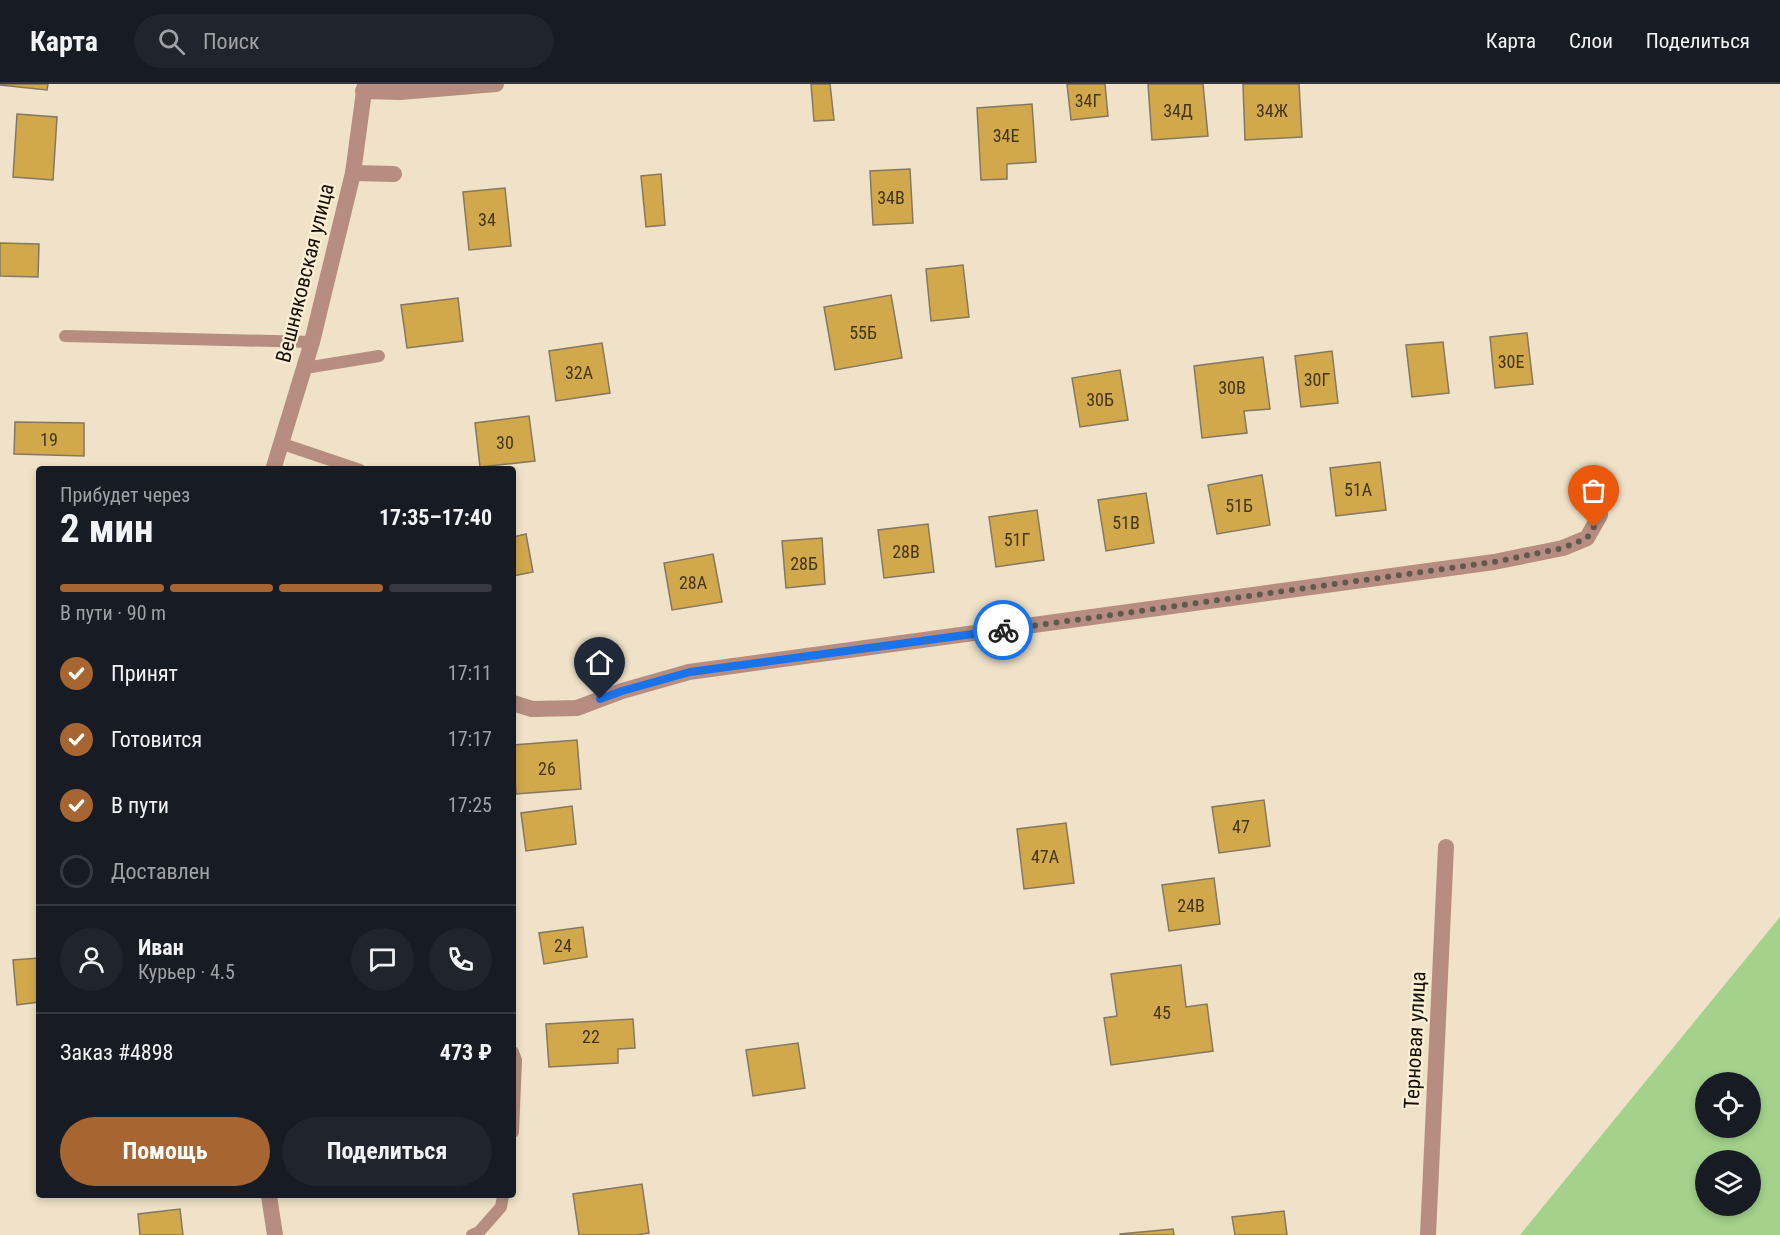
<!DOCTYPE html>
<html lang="ru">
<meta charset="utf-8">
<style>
body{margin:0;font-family:"Roboto Condensed",sans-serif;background:#20242c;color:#f1f3f6;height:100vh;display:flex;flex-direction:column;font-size:22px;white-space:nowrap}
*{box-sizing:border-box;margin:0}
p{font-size:20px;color:#9ea1a6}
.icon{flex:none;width:33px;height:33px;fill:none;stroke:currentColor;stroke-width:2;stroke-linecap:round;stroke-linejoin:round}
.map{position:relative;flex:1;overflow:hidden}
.side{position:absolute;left:36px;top:382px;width:480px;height:732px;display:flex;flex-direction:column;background:#171b24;border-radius:6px;box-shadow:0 3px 9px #0003}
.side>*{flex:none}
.fabs{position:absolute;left:1695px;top:988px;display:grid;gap:12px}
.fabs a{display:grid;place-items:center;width:66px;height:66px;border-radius:50%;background:#171b24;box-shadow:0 3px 9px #0003;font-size:30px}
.pin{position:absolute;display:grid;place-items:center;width:51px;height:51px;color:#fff;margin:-62px -26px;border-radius:50% 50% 50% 0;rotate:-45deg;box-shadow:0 0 6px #0007}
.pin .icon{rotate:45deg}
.courier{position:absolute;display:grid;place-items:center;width:60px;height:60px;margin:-30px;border:4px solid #1a73e8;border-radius:50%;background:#fff;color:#222;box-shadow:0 2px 8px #0007}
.summary em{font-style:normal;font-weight:700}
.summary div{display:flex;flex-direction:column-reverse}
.summary{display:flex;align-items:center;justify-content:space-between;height:102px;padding:0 24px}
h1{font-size:39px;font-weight:700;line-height:45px}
.bar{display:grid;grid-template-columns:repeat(4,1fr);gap:9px 6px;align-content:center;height:72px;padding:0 24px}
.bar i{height:8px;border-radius:4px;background:#363941}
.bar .active{background:#a76631}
.bar p{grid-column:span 4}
.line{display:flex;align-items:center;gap:15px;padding:0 24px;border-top:2px solid #363941}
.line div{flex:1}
.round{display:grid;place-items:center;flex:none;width:63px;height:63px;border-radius:32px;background:#20242c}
ol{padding:0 24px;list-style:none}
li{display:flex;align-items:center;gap:18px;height:66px}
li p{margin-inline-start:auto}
li .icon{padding:6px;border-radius:50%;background:#a76631;color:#fff;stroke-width:4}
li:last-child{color:#9ea1a6}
li i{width:33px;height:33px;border:3px solid #363941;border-radius:50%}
.cta{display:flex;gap:12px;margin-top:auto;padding:12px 24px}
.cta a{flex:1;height:69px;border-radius:36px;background:#a76631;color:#fff;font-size:24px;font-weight:700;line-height:69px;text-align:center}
.cta a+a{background:#20242c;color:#f1f3f6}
header{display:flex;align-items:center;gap:36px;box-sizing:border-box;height:84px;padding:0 30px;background:#171b24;border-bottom:2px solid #363941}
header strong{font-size:28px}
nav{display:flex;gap:33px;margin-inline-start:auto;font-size:21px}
.search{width:420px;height:54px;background:#20242c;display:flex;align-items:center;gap:15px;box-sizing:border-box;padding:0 21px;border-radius:33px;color:#9ea1a6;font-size:22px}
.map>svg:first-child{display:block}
.green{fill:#a4d28c;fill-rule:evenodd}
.building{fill:#d2a84d;stroke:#837860;stroke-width:1.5}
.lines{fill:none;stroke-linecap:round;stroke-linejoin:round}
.service{stroke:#b68d80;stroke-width:12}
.minor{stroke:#b68d80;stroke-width:16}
.done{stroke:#615a4b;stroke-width:6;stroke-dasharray:0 10.8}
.route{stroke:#1a73e8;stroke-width:8}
.labels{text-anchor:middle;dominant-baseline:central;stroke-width:4.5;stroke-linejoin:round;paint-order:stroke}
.number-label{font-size:18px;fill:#443618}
.street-label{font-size:21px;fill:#141007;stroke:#fdefd5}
</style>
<header>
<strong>Карта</strong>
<div class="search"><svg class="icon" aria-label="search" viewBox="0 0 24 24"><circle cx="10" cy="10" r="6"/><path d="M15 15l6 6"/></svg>Поиск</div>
<nav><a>Карта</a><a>Слои</a><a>Поделиться</a></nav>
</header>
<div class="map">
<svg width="1780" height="1151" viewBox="0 0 1780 1151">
<rect width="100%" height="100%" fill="#efe2c8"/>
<path class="green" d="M1780 833V1151H1520ZM1706 999H1750V1044H1706ZM1706 1077H1750V1122H1706Z"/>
<g class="building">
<path d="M0 0H48L47 6 0 1Z"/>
<path d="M811 0H830L834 36 814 37Z"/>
<path d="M1067 0H1105L1108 32 1071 36Z"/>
<path d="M1148 0H1203L1208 52 1152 56Z"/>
<path d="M1243 0H1299L1302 53 1245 56Z"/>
<path d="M1032 20 1036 78 1007 80V95L981 96 977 24Z"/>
<path d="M17 30 57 33 53 96 13 93Z"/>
<path d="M910 85 913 139 873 141 870 87Z"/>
<path d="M661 90 665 141 646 143 641 92Z"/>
<path d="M505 104 511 162 469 166 463 108Z"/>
<path d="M0 159 39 160 38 193 0 192Z"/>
<path d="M963 181 969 233 931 237 926 185Z"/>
<path d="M891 211 902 274 835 286 824 223Z"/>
<path d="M458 214 463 257 407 264 401 221Z"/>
<path d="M1527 249 1533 300 1495 304 1490 253Z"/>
<path d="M1443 258 1449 309 1412 313 1406 261Z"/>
<path d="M602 259 610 309 556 317 549 267Z"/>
<path d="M1332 267 1338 319 1301 323 1295 272Z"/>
<path d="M1263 273 1270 325 1244 327 1247 349 1202 354 1194 282Z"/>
<path d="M1120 286 1128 336 1080 343 1072 294Z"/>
<path d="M529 332 535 377 480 383 475 339Z"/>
<path d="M15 338 84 339V372L14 370Z"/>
<path d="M1380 378 1386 426 1336 432 1330 384Z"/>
<path d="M1262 391 1270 441 1217 450 1208 401Z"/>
<path d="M1146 409 1154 459 1106 467 1098 416Z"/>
<path d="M1037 426 1044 476 996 483 989 433Z"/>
<path d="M928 440 934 488 884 494 878 446Z"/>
<path d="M526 450 533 488 513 492V453Z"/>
<path d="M822 454 825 500 786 504 782 457Z"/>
<path d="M713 470 722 518 672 526 664 479Z"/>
<path d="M577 656 581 705 516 710 513 661Z"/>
<path d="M1264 716 1270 762 1219 769 1212 723Z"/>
<path d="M572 722 576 760 526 767 521 729Z"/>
<path d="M1066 739 1074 799 1024 805 1017 745Z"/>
<path d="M1214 794 1220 840 1169 847 1162 801Z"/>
<path d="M583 843 587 873 544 880 539 849Z"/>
<path d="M39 874V918L17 921 13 876Z"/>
<path d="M1181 881 1186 923 1207 920 1213 967 1111 981 1104 934 1117 932 1111 890Z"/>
<path d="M633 935 635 964 618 965V979L549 983 546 940Z"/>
<path d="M798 959 805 1004 753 1012 746 966Z"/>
<path d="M642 1100 649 1149 636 1151H579L573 1110Z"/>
<path d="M180 1125 183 1151H140L138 1130Z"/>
<path d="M1284 1127 1287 1151H1235L1232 1133Z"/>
<path d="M1173 1145 1174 1151H1120V1150Z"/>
</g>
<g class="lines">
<g class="service">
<path d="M65 252 312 258"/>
<path d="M305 284 379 272"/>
<path d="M280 359 360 386"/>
<path d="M513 968 516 976 513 1048"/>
<path d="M472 1151 479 1148 501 1123 503 1112"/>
</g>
<g class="minor">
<path d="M363 7 400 8 496 0"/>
<path d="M353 89 394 90"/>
<path d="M273 386 312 258 353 89 365 0"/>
<path d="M513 619 532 625 577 624 622 607 689 588 1494 478 1563 464 1587 454 1600 431"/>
<path d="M269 1112 275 1151"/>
<path d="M1428 1151 1446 763"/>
</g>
</g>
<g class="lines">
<path class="done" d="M1003 546 1494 478 1563 464 1587 454 1594 443"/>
<path class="route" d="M600 615 622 607 690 588 1003 546"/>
</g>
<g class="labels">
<g class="number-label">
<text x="1088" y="16">34Г</text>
<text x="1178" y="26">34Д</text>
<text x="1272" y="26">34Ж</text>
<text x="1006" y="51">34Е</text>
<text x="891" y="113">34В</text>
<text x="487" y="135">34</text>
<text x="863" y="248">55Б</text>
<text x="1511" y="277">30Е</text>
<text x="579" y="288">32А</text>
<text x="1317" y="295">30Г</text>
<text x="1232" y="303">30В</text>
<text x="1100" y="315">30Б</text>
<text x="49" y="355">19</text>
<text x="505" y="358">30</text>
<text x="1358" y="405">51А</text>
<text x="1239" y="421">51Б</text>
<text x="1126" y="438">51В</text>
<text x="1017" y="455">51Г</text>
<text x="906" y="467">28В</text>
<text x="804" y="479">28Б</text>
<text x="693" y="498">28А</text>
<text x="547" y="684">26</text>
<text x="1241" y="742">47</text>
<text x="1045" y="772">47А</text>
<text x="1191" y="821">24В</text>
<text x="563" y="861">24</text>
<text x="1162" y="928">45</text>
<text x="591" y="952">22</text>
</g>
<g class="street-label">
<text transform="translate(305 189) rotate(-76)">Вешняковская улица</text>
<text transform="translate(1415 956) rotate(-87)">Терновая улица</text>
</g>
</g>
</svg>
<div class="fabs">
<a><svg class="icon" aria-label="locate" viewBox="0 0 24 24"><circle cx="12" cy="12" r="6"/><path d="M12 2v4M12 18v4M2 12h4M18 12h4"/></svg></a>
<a><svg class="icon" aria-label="layers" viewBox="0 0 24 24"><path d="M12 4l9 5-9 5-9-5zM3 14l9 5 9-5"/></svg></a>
</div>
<div class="pin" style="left:1594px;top:443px;background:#ea580c"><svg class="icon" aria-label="bag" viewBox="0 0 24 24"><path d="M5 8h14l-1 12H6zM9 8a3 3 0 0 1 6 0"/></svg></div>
<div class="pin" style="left:600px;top:615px;background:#1f2937"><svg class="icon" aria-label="home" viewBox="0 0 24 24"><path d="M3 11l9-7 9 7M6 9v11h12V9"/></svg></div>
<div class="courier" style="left:1003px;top:546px"><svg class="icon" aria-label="bike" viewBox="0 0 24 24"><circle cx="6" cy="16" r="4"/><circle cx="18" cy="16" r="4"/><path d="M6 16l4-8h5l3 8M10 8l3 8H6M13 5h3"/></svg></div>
<section class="side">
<div class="summary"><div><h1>2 мин</h1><p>Прибудет через</p></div><em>17:35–17:40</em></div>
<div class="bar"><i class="active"></i><i class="active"></i><i class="active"></i><i></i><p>В пути · 90 m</p></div>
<ol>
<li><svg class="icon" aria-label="check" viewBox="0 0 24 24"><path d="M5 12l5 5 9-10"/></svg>Принят<p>17:11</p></li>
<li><svg class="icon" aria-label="check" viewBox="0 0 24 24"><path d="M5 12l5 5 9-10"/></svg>Готовится<p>17:17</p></li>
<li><svg class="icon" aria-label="check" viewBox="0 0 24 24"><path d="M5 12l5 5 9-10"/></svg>В пути<p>17:25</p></li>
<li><i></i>Доставлен</li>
</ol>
<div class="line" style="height:108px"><a class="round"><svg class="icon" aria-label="person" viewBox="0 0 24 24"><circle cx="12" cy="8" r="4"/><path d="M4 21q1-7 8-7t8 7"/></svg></a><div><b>Иван</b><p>Курьер · 4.5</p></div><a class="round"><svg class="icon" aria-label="chat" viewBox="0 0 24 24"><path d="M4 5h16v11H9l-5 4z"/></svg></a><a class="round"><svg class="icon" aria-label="phone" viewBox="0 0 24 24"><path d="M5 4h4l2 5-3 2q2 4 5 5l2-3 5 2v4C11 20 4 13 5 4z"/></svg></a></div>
<div class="line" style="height:78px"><div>Заказ #4898</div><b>473 ₽</b></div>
<div class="cta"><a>Помощь</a><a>Поделиться</a></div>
</section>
</div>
